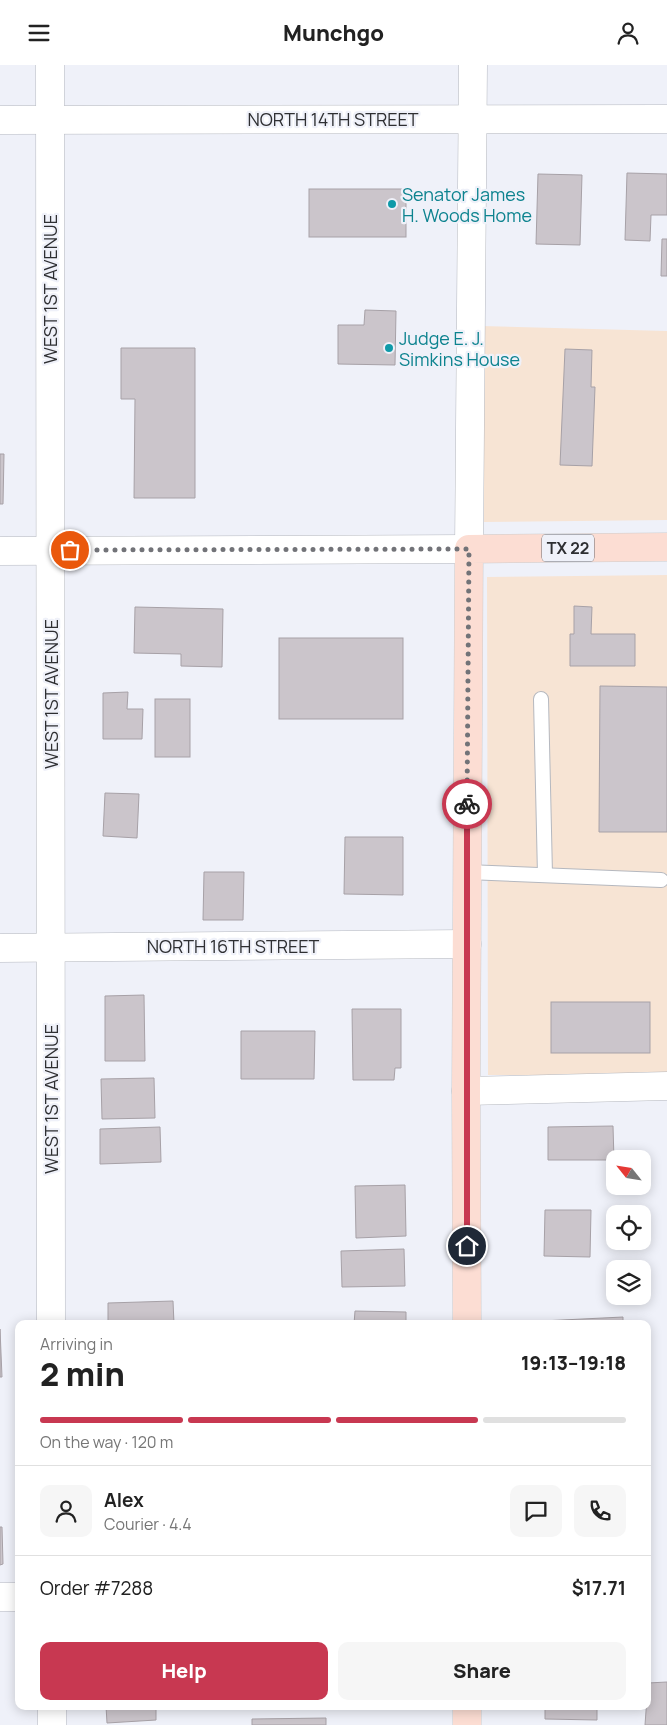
<!DOCTYPE html>
<meta charset="utf-8">
<style>
body{margin:0;font-family:Manrope,sans-serif;background:#f6f6f6;color:#222;height:100vh;display:flex;flex-direction:column;font-size:19px;white-space:nowrap}
*{box-sizing:border-box;margin:0}
p{font-size:16px;color:#767676}
.icon{flex:none;width:28px;height:28px;fill:none;stroke:currentColor;stroke-width:2;stroke-linecap:round;stroke-linejoin:round}
.map{position:relative;flex:1;overflow:hidden}
.details{position:absolute;left:15px;top:1255px;width:636px;height:390px;display:flex;flex-direction:column;background:#fff;border-radius:10px;box-shadow:0 2px 12px #0003}
.details>*{flex:none}
.needle{width:32px;rotate:300deg}
.fabs{position:absolute;left:606px;top:1085px;display:grid;gap:10px}
.fabs a{display:grid;place-items:center;width:45px;height:45px;border-radius:10px;background:#fff;box-shadow:0 2px 12px #0003;font-size:25px}
.pin{position:absolute;display:grid;place-items:center;width:42px;height:42px;color:#fff;margin:-21px;border:2px solid #fff;border-radius:50%;box-shadow:0 1px 5px #0007}
.courier{position:absolute;display:grid;place-items:center;width:50px;height:50px;margin:-25px;border:4px solid #c83851;border-radius:50%;background:#fff;color:#222;box-shadow:0 1px 6px #0007}
.overview em{font-style:normal;font-weight:800}
.overview div{display:flex;flex-direction:column-reverse}
.overview{display:flex;align-items:center;justify-content:space-between;height:85px;padding:0 25px}
h1{font-size:32px;font-weight:800;line-height:38px}
.bar{display:grid;grid-template-columns:repeat(4,1fr);gap:8px 5px;align-content:center;height:60px;padding:0 25px}
.bar i{height:6px;border-radius:4px;background:#e0e0e0}
.bar .active{background:#c83851}
.bar p{grid-column:span 4}
.line{display:flex;align-items:center;gap:12px;padding:0 25px;border-top:1px solid #e0e0e0}
.line div{flex:1}
.round{display:grid;place-items:center;flex:none;width:52px;height:52px;border-radius:10px;background:#f6f6f6}
.cta{display:flex;gap:10px;margin-top:auto;padding:10px 25px}
.cta a{flex:1;height:58px;border-radius:10px;background:#c83851;color:#fff;font-size:20px;font-weight:800;line-height:58px;text-align:center}
.cta a+a{background:#f6f6f6;color:#222}
header{display:flex;justify-content:space-between;align-items:center;height:65px;padding:0 25px;background:#fff;font-size:22px;font-weight:800}
.map>svg:first-child{display:block}
.commercial{fill:#f7e4d4}
.building{fill:#cbc5cb;stroke:#a7a1a7}
.lines{fill:none;stroke-linecap:round;stroke-linejoin:round}
.lane-casing{stroke:#b5b8bf;stroke-width:16}
.street-casing{stroke:#b5b8bf;stroke-width:29}
.secondary-casing{stroke:#b5b8bf;stroke-width:29}
.primary-casing{stroke:#cdcdce;stroke-width:29}
.lane{stroke:#fff;stroke-width:14}
.street{stroke:#fff;stroke-width:28}
.secondary{stroke:#fff;stroke-width:28}
.primary{stroke:#fcddd3;stroke-width:28}
.done{stroke:#727378;stroke-width:5;stroke-dasharray:0 9}
.route{stroke:#c83851;stroke-width:6}
.culture-dot{fill:#0f9aa8;stroke:#eff1f9;stroke-width:2}
.labels{text-anchor:middle;dominant-baseline:central;stroke-width:4.5;stroke-linejoin:round;paint-order:stroke}
.shield{fill:#eff1f9;stroke:#68696e;stroke-width:1}
.shield-label{font-size:16px;font-weight:bold;fill:#2e2f32}
.street-label{font-size:18px;fill:#2e2f32;stroke:#eff1f9}
.culture-label{font-size:18px;fill:#0d838f;stroke:#eff1f9;text-anchor:start}
</style>
<header><svg class="icon" aria-label="menu" viewBox="0 0 24 24"><path d="M4 6h16M4 12h16M4 18h16"/></svg>Munchgo<svg class="icon" aria-label="person" viewBox="0 0 24 24"><circle cx="12" cy="8" r="4"/><path d="M4 21q1-7 8-7t8 7"/></svg></header>
<div class="map">
<svg width="667" height="1660" viewBox="0 0 667 1660">
<rect width="100%" height="100%" fill="#eff1f9"/>
<g class="commercial">
<path d="M481 261 667 266V455L484 457Z"/>
<path d="M667 510V1010H488L487 512Z"/>
</g>
<g class="building">
<path d="M627 108 667 109V150H651L650 176 625 175Z"/>
<path d="M538 109 582 110 580 180 536 179Z"/>
<rect x="309" y="124" width="97" height="48"/>
<path d="M662 174H667V211H661Z"/>
<path d="M365 245 396 246 395 300 338 299V260H364Z"/>
<path d="M121 283H195V433H134L135 334H121Z"/>
<path d="M565 284 592 285 591 322H595L592 401 560 400Z"/>
<path d="M0 389H4L3 439H0Z"/>
<path d="M574 541 592 542 591 569H635V601H570V569H574Z"/>
<path d="M135 542 223 544 222 602 181 601V589L134 588Z"/>
<rect x="279" y="573" width="124" height="81"/>
<path d="M600 621 667 622V767H599Z"/>
<path d="M128 627 127 644H143L142 674H103V628Z"/>
<rect x="155" y="634" width="35" height="58"/>
<path d="M105 728 139 729 137 773 103 771Z"/>
<path d="M345 772H403V830L344 829Z"/>
<path d="M204 807H244L243 855H203Z"/>
<path d="M144 930 145 996H105V931Z"/>
<rect x="551" y="937" width="99" height="51"/>
<path d="M352 944H401V1003H395L394 1015H353Z"/>
<path d="M241 966H315L314 1014H241Z"/>
<path d="M154 1013 155 1053 102 1054 101 1014Z"/>
<path d="M613 1061 614 1095H548V1062Z"/>
<path d="M160 1062 161 1097 100 1099V1064Z"/>
<path d="M405 1120 406 1171 356 1173 355 1121Z"/>
<path d="M545 1145H591L590 1192 544 1191Z"/>
<path d="M404 1184 405 1221 342 1222 341 1186Z"/>
<path d="M173 1236 174 1259H108V1238Z"/>
<path d="M355 1246 406 1247V1259H354Z"/>
<path d="M623 1252V1259H542V1256Z"/>
<path d="M0 1264 2 1312H0Z"/>
<path d="M0 1462H2L3 1499 0 1500Z"/>
<path d="M667 1617V1660H645L648 1618Z"/>
<path d="M106 1641H156V1655L107 1658Z"/>
<path d="M545 1641H597V1655L545 1654Z"/>
<path d="M326 1653V1660H252V1654Z"/>
</g>
<g class="lines">
<g class="lane-casing">
<g id="lane">
<path d="M541 634 545 810"/>
<path d="M467 807 661 815"/>
</g>
</g>
<g class="street-casing">
<g id="street">
<path d="M50 0 51 1259"/>
<path d="M0 55 667 54"/>
<path d="M0 486 469 484"/>
<path d="M0 883 467 879"/>
<path d="M466 1026 667 1021"/>
<path d="M0 1532H19"/>
<path d="M52 1641V1660"/>
</g>
</g>
<g class="secondary-casing">
<path id="secondary" d="M469 484 473 0"/>
</g>
<g class="primary-casing">
<g id="primary">
<path d="M467 1259 466 1026 469 484 667 482"/>
<path d="M467 1660V1641"/>
</g>
</g>
<use href="#lane" class="lane"/>
<use href="#street" class="street"/>
<use href="#secondary" class="secondary"/>
<use href="#primary" class="primary"/>
</g>
<g class="lines">
<path class="done" d="M70 485 469 484 467 739"/>
<path class="route" d="M467 1181V739"/>
</g>
<g class="culture-dot">
<circle cx="392" cy="139" r="5"/>
<circle cx="389" cy="283" r="5"/>
</g>
<g class="labels">
<rect class="shield" x="542" y="469.5" width="52" height="27" rx="4"/>
<g class="shield-label">
<text x="568" y="483">TX 22</text>
</g>
<g class="street-label">
<text x="333" y="54">NORTH 14TH STREET</text>
<text transform="translate(50 224) rotate(-90)">WEST 1ST AVENUE</text>
<text transform="translate(51 629) rotate(-90)">WEST 1ST AVENUE</text>
<text x="233" y="881">NORTH 16TH STREET</text>
<text transform="translate(51 1034) rotate(-90)">WEST 1ST AVENUE</text>
</g>
<g class="culture-label">
<text x="402" y="129">Senator James<tspan x="402" dy="21">H. Woods Home</tspan></text>
<text x="399" y="273">Judge E. J.<tspan x="399" dy="21">Simkins House</tspan></text>
</g>
</g>
</svg>
<div class="fabs">
<a><svg class="needle" viewBox="-14 -14 28 28"><path d="M0-13l5 13h-10z" fill="#e53935"/><path d="M0 13l5-13h-10z" fill="#767676"/></svg></a>
<a><svg class="icon" aria-label="locate" viewBox="0 0 24 24"><circle cx="12" cy="12" r="6"/><path d="M12 2v4M12 18v4M2 12h4M18 12h4"/></svg></a>
<a><svg class="icon" aria-label="layers" viewBox="0 0 24 24"><path d="M12 4l9 5-9 5-9-5zM3 14l9 5 9-5"/></svg></a>
</div>
<div class="pin" style="left:70px;top:485px;background:#ea580c"><svg class="icon" aria-label="bag" viewBox="0 0 24 24"><path d="M5 8h14l-1 12H6zM9 8a3 3 0 0 1 6 0"/></svg></div>
<div class="pin" style="left:467px;top:1181px;background:#1f2937"><svg class="icon" aria-label="home" viewBox="0 0 24 24"><path d="M3 11l9-7 9 7M6 9v11h12V9"/></svg></div>
<div class="courier" style="left:467px;top:739px"><svg class="icon" aria-label="bike" viewBox="0 0 24 24"><circle cx="6" cy="16" r="4"/><circle cx="18" cy="16" r="4"/><path d="M6 16l4-8h5l3 8M10 8l3 8H6M13 5h3"/></svg></div>
<section class="details">
<div class="overview"><div><h1>2 min</h1><p>Arriving in</p></div><em>19:13–19:18</em></div>
<div class="bar"><i class="active"></i><i class="active"></i><i class="active"></i><i></i><p>On the way · 120 m</p></div>
<div class="line" style="height:90px"><a class="round"><svg class="icon" aria-label="person" viewBox="0 0 24 24"><circle cx="12" cy="8" r="4"/><path d="M4 21q1-7 8-7t8 7"/></svg></a><div><b>Alex</b><p>Courier · 4.4</p></div><a class="round"><svg class="icon" aria-label="chat" viewBox="0 0 24 24"><path d="M4 5h16v11H9l-5 4z"/></svg></a><a class="round"><svg class="icon" aria-label="phone" viewBox="0 0 24 24"><path d="M5 4h4l2 5-3 2q2 4 5 5l2-3 5 2v4C11 20 4 13 5 4z"/></svg></a></div>
<div class="line" style="height:65px"><div>Order #7288</div><b>$17.71</b></div>
<div class="cta"><a>Help</a><a>Share</a></div>
</section>
</div>
